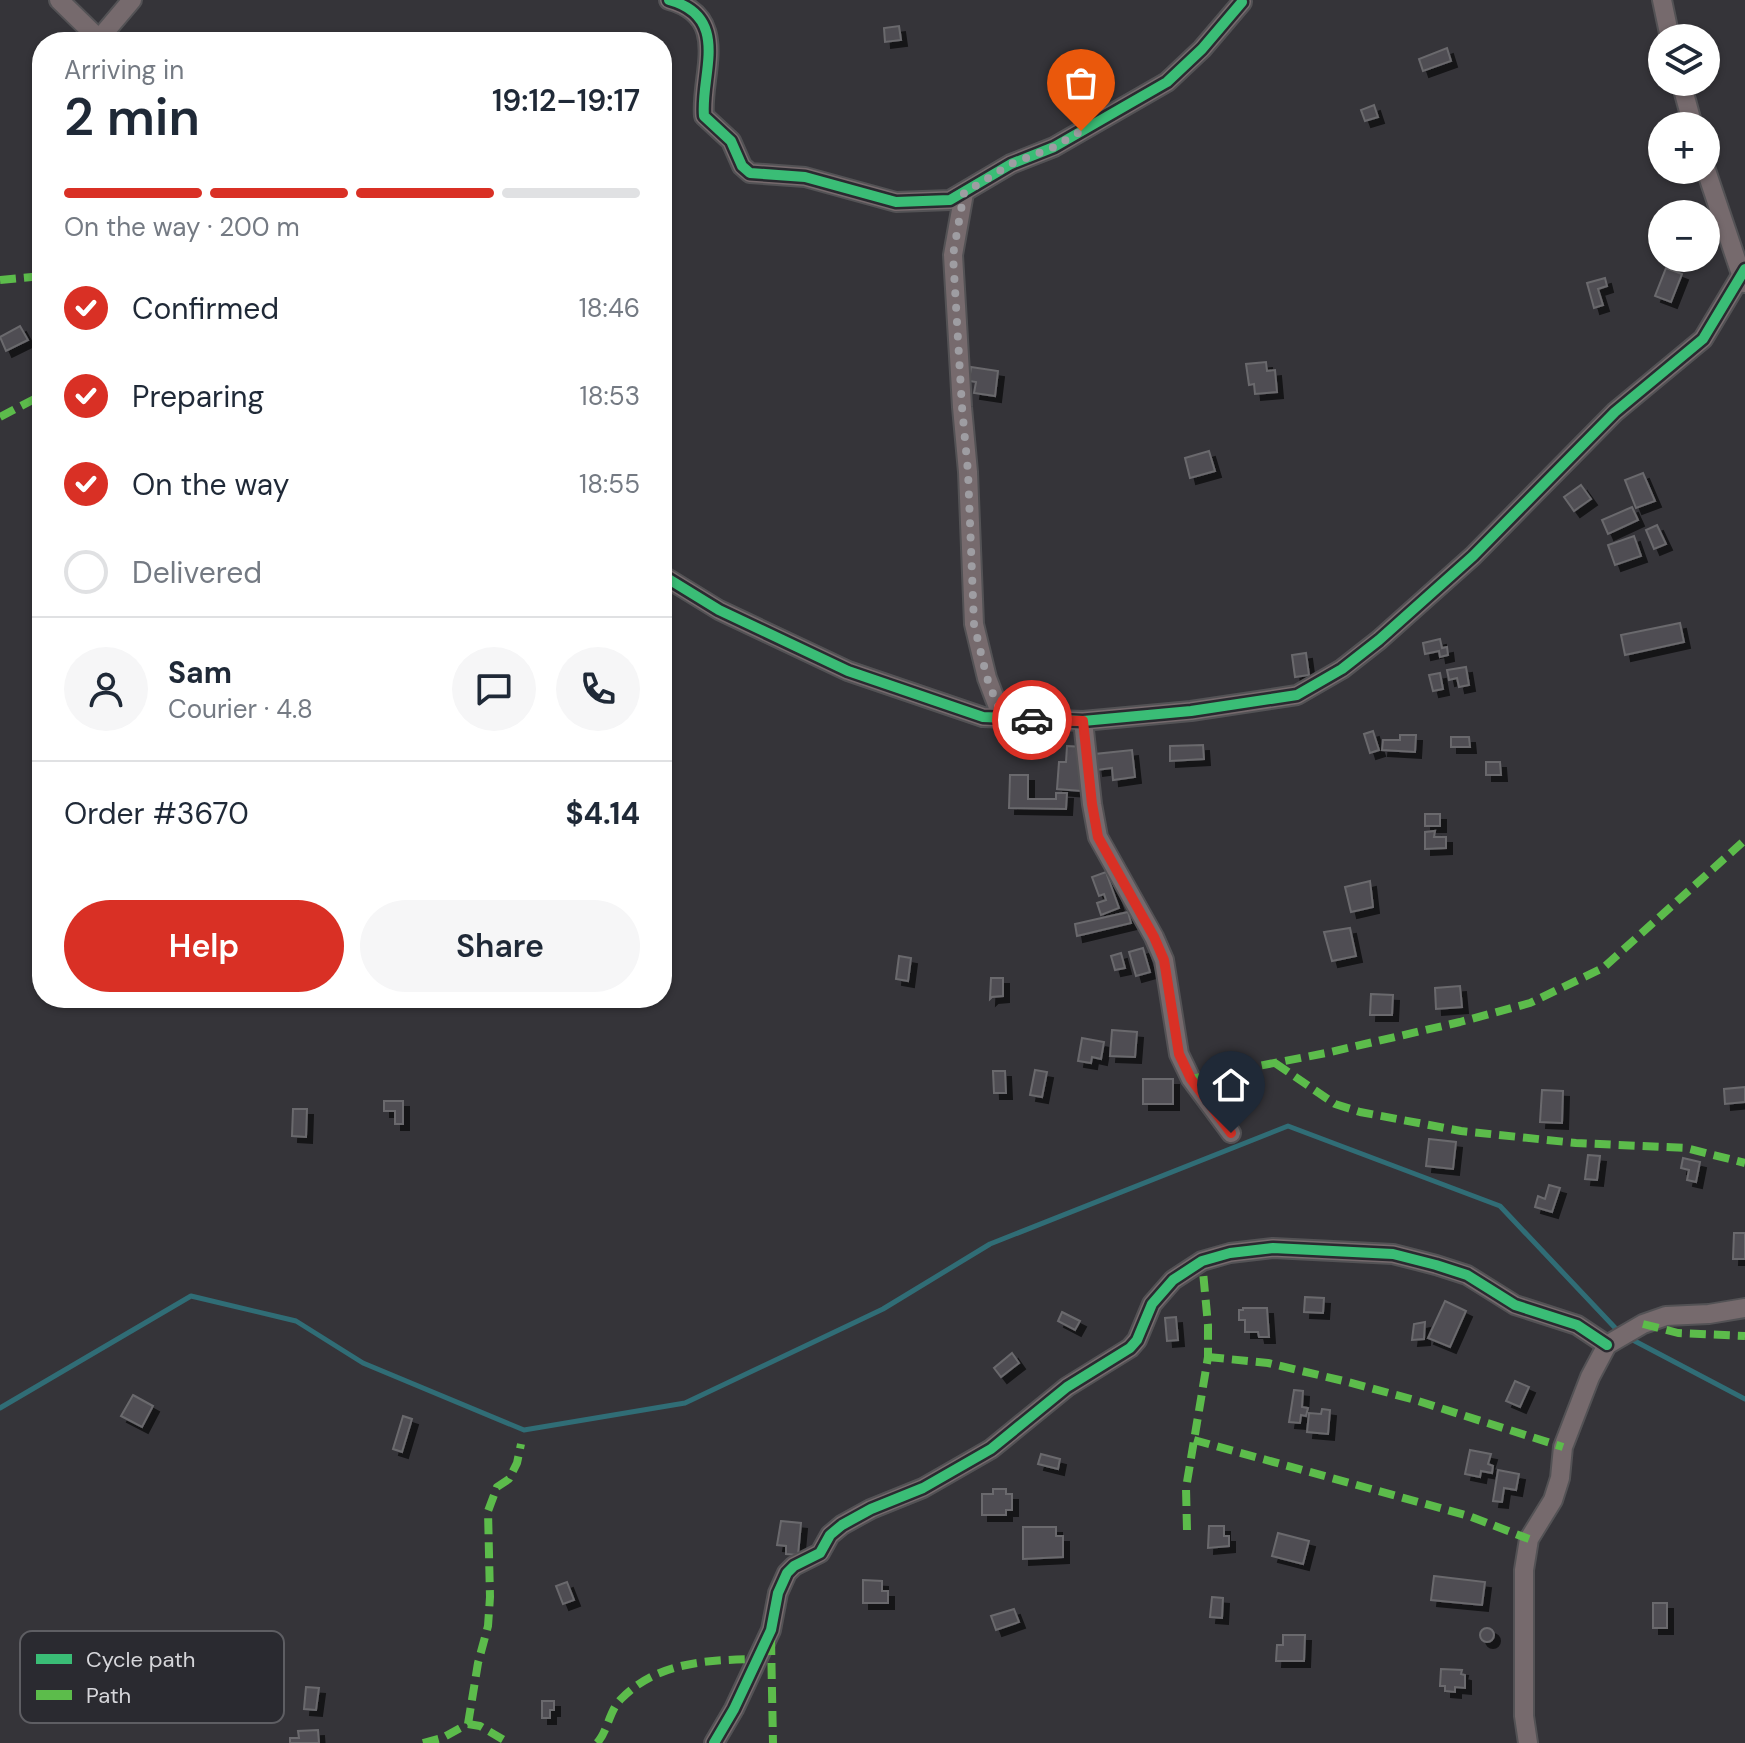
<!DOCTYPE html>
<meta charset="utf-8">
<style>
body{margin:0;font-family:"DM Sans",sans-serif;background:#f6f6f7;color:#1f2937;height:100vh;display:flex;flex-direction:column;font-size:30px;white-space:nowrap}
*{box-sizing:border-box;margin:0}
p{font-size:26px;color:#747a83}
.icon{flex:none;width:44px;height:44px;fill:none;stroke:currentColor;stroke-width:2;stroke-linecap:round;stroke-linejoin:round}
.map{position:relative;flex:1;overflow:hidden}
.sheet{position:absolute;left:32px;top:32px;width:640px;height:976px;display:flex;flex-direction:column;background:#fff;border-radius:32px;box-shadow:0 2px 6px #0004}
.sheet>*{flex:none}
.tools{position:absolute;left:1648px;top:24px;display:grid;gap:16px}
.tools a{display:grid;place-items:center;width:72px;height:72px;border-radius:50%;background:#fff;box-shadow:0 2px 6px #0004;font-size:40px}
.pin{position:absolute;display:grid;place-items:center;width:68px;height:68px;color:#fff;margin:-82px -34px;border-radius:50% 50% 50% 0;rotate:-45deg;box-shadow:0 0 8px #0007}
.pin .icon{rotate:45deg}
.courier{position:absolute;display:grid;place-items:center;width:80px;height:80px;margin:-40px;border:6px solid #d93025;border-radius:50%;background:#fff;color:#222;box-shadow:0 2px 10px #0007}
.overview em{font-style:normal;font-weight:600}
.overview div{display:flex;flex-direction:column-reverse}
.overview{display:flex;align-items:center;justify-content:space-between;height:136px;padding:0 32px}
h1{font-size:52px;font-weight:600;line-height:60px}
.bar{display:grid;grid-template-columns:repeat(4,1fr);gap:12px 8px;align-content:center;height:96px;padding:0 32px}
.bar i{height:10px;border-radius:6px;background:#e0e1e3}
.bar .on{background:#d93025}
.bar p{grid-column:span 4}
.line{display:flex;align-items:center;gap:20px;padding:0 32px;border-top:2px solid #e0e1e3}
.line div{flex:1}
.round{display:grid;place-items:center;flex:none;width:84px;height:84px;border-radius:42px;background:#f6f6f7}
ol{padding:0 32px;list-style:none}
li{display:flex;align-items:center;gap:24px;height:88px}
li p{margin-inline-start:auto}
li .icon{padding:8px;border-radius:50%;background:#d93025;color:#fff;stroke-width:4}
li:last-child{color:#747a83}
li i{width:44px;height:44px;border:4px solid #e0e1e3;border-radius:50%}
.primary-button{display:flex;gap:16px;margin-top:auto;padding:16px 32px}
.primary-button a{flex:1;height:92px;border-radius:48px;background:#d93025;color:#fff;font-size:32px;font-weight:600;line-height:92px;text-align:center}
.primary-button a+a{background:#f6f6f7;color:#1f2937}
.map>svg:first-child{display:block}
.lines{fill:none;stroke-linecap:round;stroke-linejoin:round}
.stream{stroke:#306d76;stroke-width:5}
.building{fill:#4f4e52;stroke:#6a696d;stroke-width:2;filter:url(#shadow)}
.minor-casing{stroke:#535255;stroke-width:22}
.minor{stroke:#766a6d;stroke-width:18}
.quiet{stroke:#5cbc4b;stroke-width:8;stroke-dasharray:16 8;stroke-linecap:butt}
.cycleway-casing{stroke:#2a2a30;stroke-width:15}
.cycleway{stroke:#3abd76;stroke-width:10}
.done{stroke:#9e9da2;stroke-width:8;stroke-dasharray:0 14.4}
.route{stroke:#d93025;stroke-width:10}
.key{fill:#2a2a30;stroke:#5e5e63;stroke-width:2}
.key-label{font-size:22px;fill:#d6d6da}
</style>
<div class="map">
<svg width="1745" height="1743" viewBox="0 0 1745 1743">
<defs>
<filter id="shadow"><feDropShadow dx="6" dy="6" stdDeviation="0" flood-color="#0009"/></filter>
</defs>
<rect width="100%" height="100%" fill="#353439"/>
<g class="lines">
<g class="stream">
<path d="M1629 1338 1745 1399"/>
<path d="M0 1408 191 1296 296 1321 363 1363 524 1430 685 1403 883 1309 990 1244 1288 1126 1500 1206 1620 1333"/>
</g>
</g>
<g class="building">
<path d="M899 26 901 40 885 42 884 28Z"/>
<path d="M1447 48 1451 61 1423 71 1419 59Z"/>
<path d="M1374 105 1378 117 1365 121 1361 110Z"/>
<path d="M1650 231H1662V247H1651Z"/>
<path d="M1666 268 1682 274 1671 302 1655 296Z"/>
<path d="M1605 278 1607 286 1598 289 1603 305 1594 308 1587 283Z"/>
<path d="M20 326 28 340 6 351 0 337Z"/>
<path d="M1266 362 1267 371 1275 370 1277 392 1255 394 1254 384 1249 385 1246 364Z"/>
<path d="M971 367 998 371 995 396 974 393 976 382 969 381Z"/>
<path d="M1209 451 1215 471 1190 478 1185 458Z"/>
<path d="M1643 473 1655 501 1636 508 1625 480Z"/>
<path d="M1581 485 1591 499 1574 511 1564 497Z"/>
<path d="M1632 507 1638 520 1608 534 1602 520Z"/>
<path d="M1657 525 1666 544 1654 549 1646 530Z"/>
<path d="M1634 536 1641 556 1615 565 1608 545Z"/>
<path d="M1680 623 1684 642 1625 655 1621 635Z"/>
<path d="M1440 639 1442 648 1447 647 1448 655 1440 657 1439 651 1425 654 1423 643Z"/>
<path d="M1306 653 1309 675 1295 677 1292 655Z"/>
<path d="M1466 667 1469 685 1459 687 1457 678 1449 680 1447 670Z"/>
<path d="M1440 673 1443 689 1433 691 1429 675Z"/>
<path d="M1373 731 1379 750 1370 753 1364 734Z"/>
<path d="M1400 735H1416L1415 752 1382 750 1383 740H1400Z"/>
<path d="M1451 737H1469L1470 747H1451Z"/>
<path d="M1203 745 1204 759 1170 761V746Z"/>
<path d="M1067 746 1084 747 1081 791 1057 789 1059 762H1066Z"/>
<path d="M1132 750 1135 777 1113 780 1112 768 1097 770 1095 754Z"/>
<path d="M1486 762H1500L1501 775H1486Z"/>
<path d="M1010 775H1028V799H1056V793H1067L1066 809 1009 808Z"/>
<rect x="1425" y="814" width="15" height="12"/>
<path d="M1435 831 1434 837H1446V848L1425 849V832Z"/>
<path d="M1106 872 1119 908 1101 915 1097 903 1106 900 1104 894 1099 896 1092 877Z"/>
<path d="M1370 881 1373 907 1351 912 1345 887Z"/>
<path d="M1128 912 1131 923 1077 936 1075 924Z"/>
<path d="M1350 928 1356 956 1332 961 1324 932Z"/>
<path d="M1143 948 1150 972 1136 976 1129 952Z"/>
<path d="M1121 953 1125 968 1115 970 1111 956Z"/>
<path d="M899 956 911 958 908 981 896 979Z"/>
<path d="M991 978H1003V996L992 997 990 999Z"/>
<path d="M1460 986 1462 1007 1436 1009 1435 988Z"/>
<path d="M1371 994 1393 995 1392 1015H1370Z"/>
<path d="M1112 1030 1137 1032 1135 1057 1110 1056Z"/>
<path d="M1082 1038 1104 1042 1101 1059 1092 1057 1091 1063 1078 1061Z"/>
<path d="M1035 1070 1047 1072 1042 1097 1030 1095Z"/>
<path d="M993 1071H1005L1006 1093H994Z"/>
<rect x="1143" y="1079" width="30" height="25"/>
<path d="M1745 1087V1102L1725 1104 1724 1089Z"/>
<path d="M1542 1090 1563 1091 1562 1123 1540 1122Z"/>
<path d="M384 1101H403V1124H395V1111H384Z"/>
<path d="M293 1109H307L306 1137 292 1136Z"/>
<path d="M1429 1139 1456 1142 1453 1169 1426 1166Z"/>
<path d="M1588 1155 1600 1156 1597 1180 1585 1179Z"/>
<path d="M1683 1158 1700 1162 1696 1182 1687 1180 1689 1170 1681 1168Z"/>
<path d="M1549 1185 1560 1188 1552 1212 1535 1207 1538 1196 1545 1199Z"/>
<path d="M1734 1233H1745V1259H1733Z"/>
<path d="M1305 1297 1324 1298 1323 1313 1304 1312Z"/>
<path d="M1445 1301 1466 1311 1450 1347 1428 1338Z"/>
<path d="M1243 1308H1267L1269 1337H1259L1258 1332H1245V1320H1239V1310H1243Z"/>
<path d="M1062 1312 1080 1321 1075 1330 1058 1321Z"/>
<path d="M1176 1317 1178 1340 1167 1341 1165 1318Z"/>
<path d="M1425 1322 1424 1339 1412 1340 1414 1324Z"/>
<path d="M1012 1353 1019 1363 1001 1377 994 1368Z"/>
<path d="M1515 1381 1529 1387 1520 1407 1506 1401Z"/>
<path d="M1294 1390 1303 1391 1302 1407 1308 1408 1306 1416 1301 1415 1300 1423 1289 1422Z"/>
<path d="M133 1395 153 1406 142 1427 121 1416Z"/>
<path d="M1322 1409 1330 1410 1328 1434 1307 1432 1309 1413 1321 1414Z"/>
<path d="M403 1416 412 1419 402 1452 393 1449Z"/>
<path d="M1470 1450 1491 1454 1488 1464 1493 1466 1492 1473 1481 1471 1480 1477 1465 1474Z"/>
<path d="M1041 1454 1060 1459 1058 1469 1038 1464Z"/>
<path d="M1498 1470 1519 1474 1516 1490 1504 1488 1502 1502 1493 1501Z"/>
<path d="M993 1489H1006V1494H1012V1510H1006V1515H982V1494H993Z"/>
<path d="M781 1521 801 1523 798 1555 786 1554V1546L777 1545Z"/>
<path d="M1209 1526H1224V1536H1229V1546L1208 1548Z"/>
<path d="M1023 1527H1056V1536H1063V1557L1023 1559Z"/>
<path d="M1278 1533 1309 1541 1303 1564 1272 1556Z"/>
<path d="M1434 1576 1485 1582 1482 1605 1431 1600Z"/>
<path d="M863 1580 882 1581V1591H888V1603H863Z"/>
<path d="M567 1582 574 1600 563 1604 556 1586Z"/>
<path d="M1212 1597 1223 1598 1222 1618 1210 1617Z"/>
<rect x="1653" y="1603" width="14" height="25"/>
<path d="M1014 1609 1019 1622 996 1630 991 1616Z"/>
<circle cx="1487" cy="1635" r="7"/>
<path d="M1283 1635H1305L1304 1661H1276L1277 1645H1283Z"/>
<path d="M1441 1669 1462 1670 1461 1674 1465 1675V1688L1455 1687V1692L1445 1691V1686H1440Z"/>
<path d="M306 1687 319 1688 316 1710 304 1709Z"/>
<path d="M542 1701H554V1710H550V1718H542Z"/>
<path d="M318 1730 319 1743H290V1738H299L298 1731Z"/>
</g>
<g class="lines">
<g class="minor-casing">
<g id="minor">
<path d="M59 0 102 42"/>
<path d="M669 0C732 17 700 75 704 116L731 141 742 166 750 173 805 177 896 202 950 200 1011 164 1054 147 1167 82 1202 49 1242 2"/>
<path d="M1662 0 1670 38"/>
<path d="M99 39 132 0"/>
<path d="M1681 82 1693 126"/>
<path d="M1706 170 1744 283"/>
<path d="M964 193 953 255 962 407 968 472 974 624 987 678 1003 720"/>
<path d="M662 575 719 610 848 671 983 717 1083 721 1191 711 1297 695 1342 669 1379 640 1473 556 1615 412 1703 339 1745 269"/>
<path d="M1083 721 1092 804 1098 837 1154 937 1164 960 1179 1054 1191 1079 1231 1133"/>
<path d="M714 1743 734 1709 771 1630 778 1593 787 1573 794 1566 820 1553 830 1535 842 1525 871 1509 923 1488 991 1449 1067 1387 1130 1348 1137 1340 1152 1304 1173 1280 1202 1261 1230 1253 1273 1248 1393 1254 1436 1265 1467 1275 1515 1305 1577 1325 1607 1345"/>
<path d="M1528 1743 1524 1716V1570L1529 1539 1553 1500 1560 1478 1563 1447 1590 1377 1607 1345 1643 1324 1666 1316 1709 1314 1745 1308"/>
</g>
</g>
<use href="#minor" class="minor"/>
<g class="quiet">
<path d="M0 280 42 276"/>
<path d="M0 417 42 395"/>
<path d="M1275 1063 1335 1104 1360 1112 1461 1131 1576 1143 1686 1148 1745 1163"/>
<path d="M1191 1079 1326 1053 1460 1022 1530 1003 1603 968 1745 840"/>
<path d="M1643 1324 1678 1333 1745 1336"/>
<path d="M1208 1357 1268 1363 1348 1382 1415 1400 1563 1447"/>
<path d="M1194 1440 1469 1516 1529 1539"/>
<path d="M1187 1530 1186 1488 1208 1357V1325L1202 1261"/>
<path d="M771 1639 773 1743"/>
<path d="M468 1724 478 1663 488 1626 490 1597 488 1511 497 1487 509 1479 517 1463 521 1444"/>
<path d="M423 1743 442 1738 468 1724 480 1726 509 1743"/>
<path d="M597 1743C608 1731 609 1711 621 1699 658 1661 709 1660 758 1659"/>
</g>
<g class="cycleway-casing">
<g id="cycleway">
<path d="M669 0C732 17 700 75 704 116L731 141 742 166 750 173 805 177 896 202 950 200 1011 164 1054 147 1167 82 1202 49 1242 2"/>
<path d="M662 575 719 610 848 671 983 717 1083 721 1191 711 1297 695 1342 669 1379 640 1473 556 1615 412 1703 339 1745 269"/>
<path d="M714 1743 734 1709 771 1630 778 1593 787 1573 794 1566 820 1553 830 1535 842 1525 871 1509 923 1488 991 1449 1067 1387 1130 1348 1137 1340 1152 1304 1173 1280 1202 1261 1230 1253 1273 1248 1393 1254 1436 1265 1467 1275 1515 1305 1577 1325 1607 1345"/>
</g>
</g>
<use href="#cycleway" class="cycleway"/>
</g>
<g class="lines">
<path class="done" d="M1032 720H1003L987 678 974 624 968 472 962 407 953 255 964 193 1011 164 1054 147 1081 131"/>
<path class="route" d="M1032 720 1083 721 1092 804 1098 837 1154 937 1164 960 1179 1054 1191 1079 1231 1133"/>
</g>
<rect x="20" y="1631" width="264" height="92" rx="12" class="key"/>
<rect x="36" y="1654" width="36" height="10" fill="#3abd76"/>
<rect x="36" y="1690" width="36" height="10" fill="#5cbc4b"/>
<g class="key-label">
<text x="86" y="1667">Cycle path</text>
<text x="86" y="1703">Path</text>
</g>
</svg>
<div class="tools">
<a><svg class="icon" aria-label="layers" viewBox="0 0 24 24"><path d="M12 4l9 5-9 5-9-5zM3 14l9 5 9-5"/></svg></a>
<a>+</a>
<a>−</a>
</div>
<div class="pin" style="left:1081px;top:131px;background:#ea580c"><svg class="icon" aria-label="bag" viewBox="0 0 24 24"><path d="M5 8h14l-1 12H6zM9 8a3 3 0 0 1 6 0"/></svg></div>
<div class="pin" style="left:1231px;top:1133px;background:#1f2937"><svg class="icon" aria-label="home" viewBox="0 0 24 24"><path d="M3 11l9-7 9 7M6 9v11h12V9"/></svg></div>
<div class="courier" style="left:1032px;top:720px"><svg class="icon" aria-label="car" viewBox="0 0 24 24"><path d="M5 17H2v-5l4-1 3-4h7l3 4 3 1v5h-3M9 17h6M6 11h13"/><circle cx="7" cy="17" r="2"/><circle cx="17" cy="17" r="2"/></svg></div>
<section class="sheet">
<div class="overview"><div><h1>2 min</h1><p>Arriving in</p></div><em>19:12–19:17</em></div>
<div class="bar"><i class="on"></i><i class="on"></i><i class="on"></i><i></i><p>On the way · 200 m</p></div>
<ol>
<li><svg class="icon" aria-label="check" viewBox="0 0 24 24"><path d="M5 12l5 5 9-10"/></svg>Confirmed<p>18:46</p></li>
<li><svg class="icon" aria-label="check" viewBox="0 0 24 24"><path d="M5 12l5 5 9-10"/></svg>Preparing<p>18:53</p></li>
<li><svg class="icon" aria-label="check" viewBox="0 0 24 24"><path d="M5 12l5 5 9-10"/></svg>On the way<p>18:55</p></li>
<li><i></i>Delivered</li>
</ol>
<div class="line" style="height:144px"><a class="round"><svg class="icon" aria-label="person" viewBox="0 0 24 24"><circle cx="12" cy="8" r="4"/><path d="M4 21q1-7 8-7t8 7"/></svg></a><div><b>Sam</b><p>Courier · 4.8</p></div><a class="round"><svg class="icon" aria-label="chat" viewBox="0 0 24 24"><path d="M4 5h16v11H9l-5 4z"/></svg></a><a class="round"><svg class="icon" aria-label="phone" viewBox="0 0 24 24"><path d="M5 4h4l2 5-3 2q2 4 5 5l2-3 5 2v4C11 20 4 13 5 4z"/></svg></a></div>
<div class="line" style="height:104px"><div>Order #3670</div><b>$4.14</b></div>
<div class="primary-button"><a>Help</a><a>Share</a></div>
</section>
</div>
